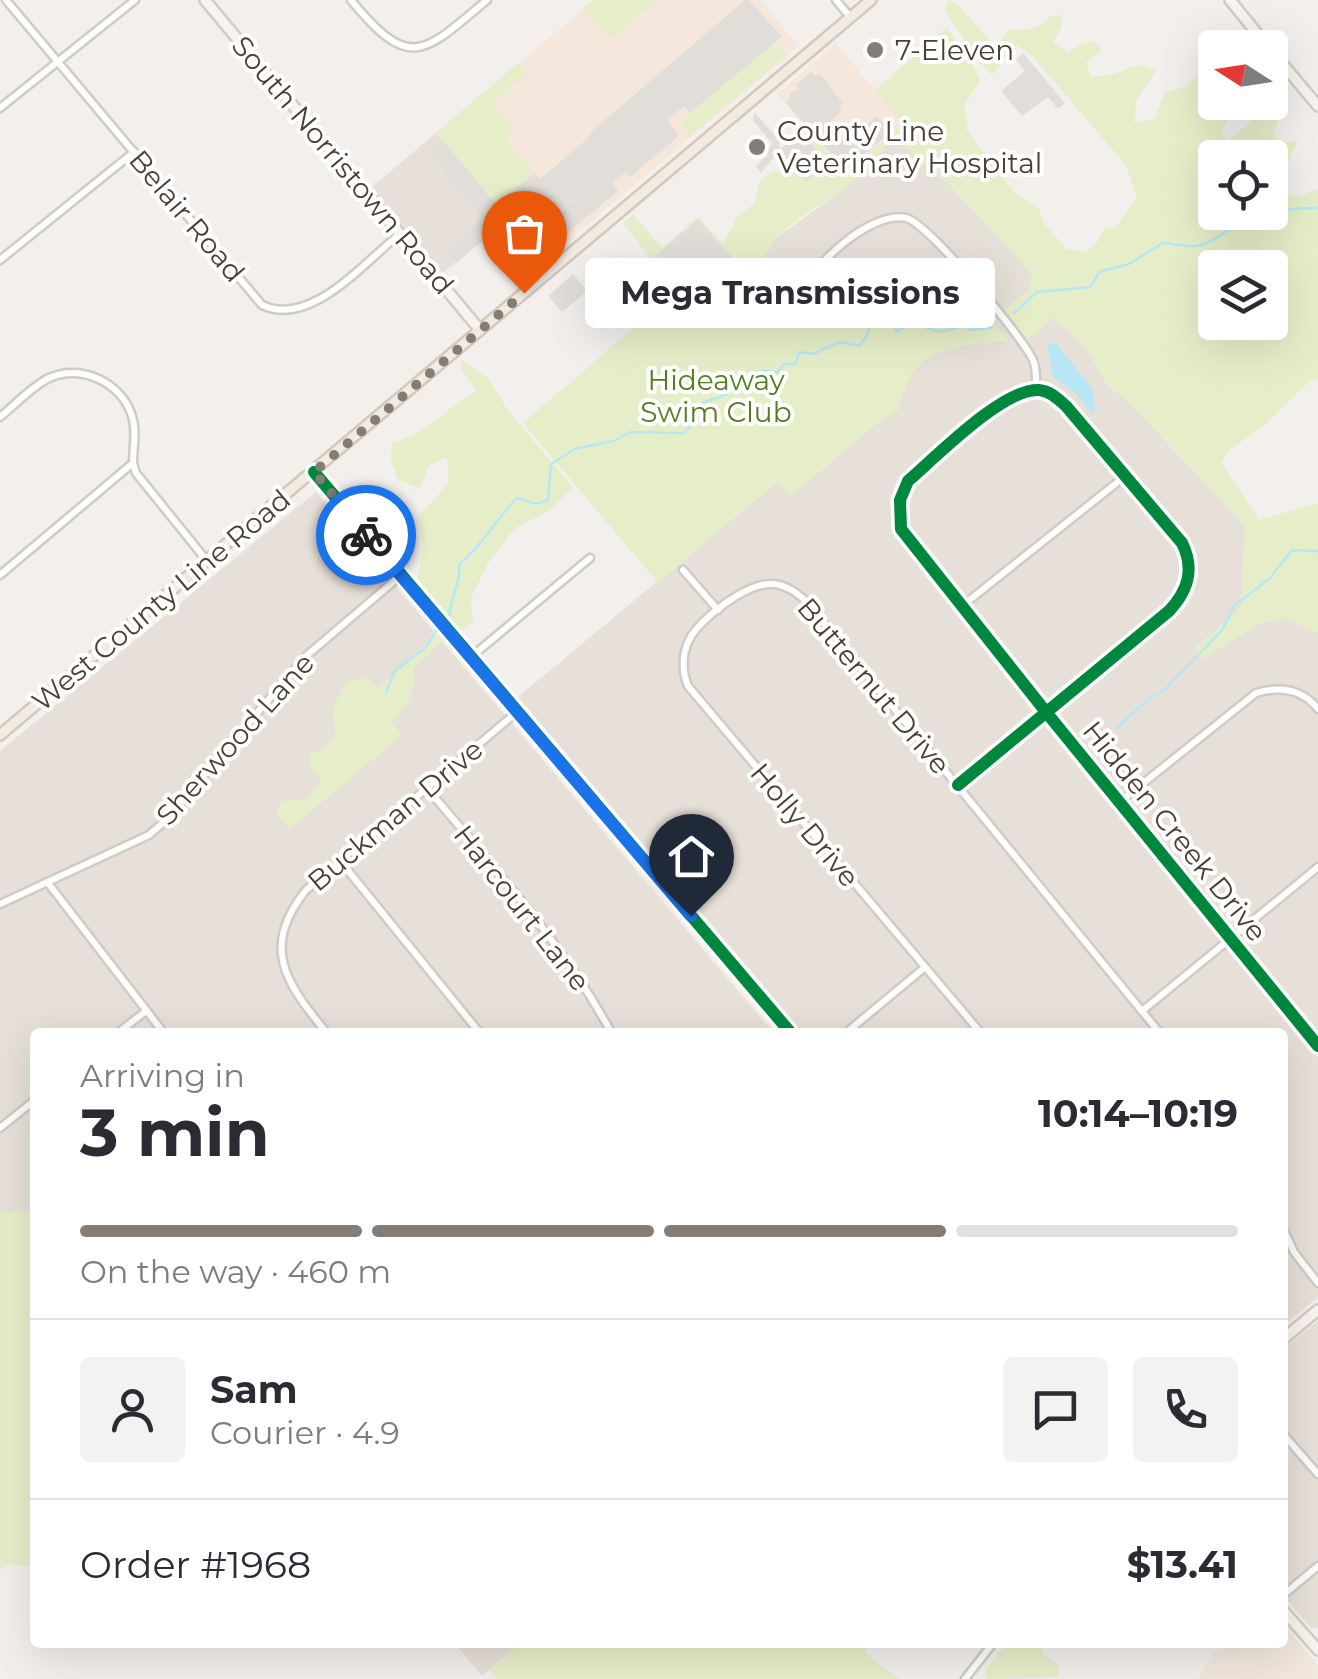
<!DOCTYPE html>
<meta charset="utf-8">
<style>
body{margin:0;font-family:Montserrat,sans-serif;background:#f2f2f3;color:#2b2b33;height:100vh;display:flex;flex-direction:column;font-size:38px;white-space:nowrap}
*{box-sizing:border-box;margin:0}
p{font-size:32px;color:#7c7c81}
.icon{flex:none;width:55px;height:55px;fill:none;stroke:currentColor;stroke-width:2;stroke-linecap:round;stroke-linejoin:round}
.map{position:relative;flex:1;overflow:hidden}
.side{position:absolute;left:30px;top:1028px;width:1258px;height:620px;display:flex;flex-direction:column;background:#fff;border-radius:10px;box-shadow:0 10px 40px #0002}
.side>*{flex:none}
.needle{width:65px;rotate:282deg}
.tools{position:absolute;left:1198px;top:30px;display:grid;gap:20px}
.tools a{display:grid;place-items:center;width:90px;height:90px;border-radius:10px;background:#fff;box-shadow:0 10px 40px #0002;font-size:50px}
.pin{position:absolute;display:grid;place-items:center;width:85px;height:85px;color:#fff;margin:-102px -42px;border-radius:50% 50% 50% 0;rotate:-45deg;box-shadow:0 0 10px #0007}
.pin .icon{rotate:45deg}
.courier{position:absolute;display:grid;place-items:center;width:100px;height:100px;margin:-50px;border:8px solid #1a73e8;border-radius:50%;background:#fff;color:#222;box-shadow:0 2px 12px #0007}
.bubble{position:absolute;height:70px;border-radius:10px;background:#fff;box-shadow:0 10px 40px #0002;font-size:32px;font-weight:700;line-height:70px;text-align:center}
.summary em{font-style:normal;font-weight:700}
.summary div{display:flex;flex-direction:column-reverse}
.summary{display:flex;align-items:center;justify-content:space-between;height:170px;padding:0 50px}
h1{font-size:65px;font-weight:700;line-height:75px}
.bar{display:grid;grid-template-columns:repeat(4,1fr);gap:15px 10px;align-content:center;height:120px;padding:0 50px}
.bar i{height:12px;border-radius:8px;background:#e1e1e2}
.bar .selected{background:#857c75}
.bar p{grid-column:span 4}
.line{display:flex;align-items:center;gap:25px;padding:0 50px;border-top:2px solid #e1e1e2}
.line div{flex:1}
.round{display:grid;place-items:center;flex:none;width:105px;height:105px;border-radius:10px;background:#f2f2f3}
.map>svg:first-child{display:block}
.residential{fill:#e7e0d8}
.commercial{fill:#f6e7dd}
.education{fill:#f1e7dd}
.green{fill:#e6eec9;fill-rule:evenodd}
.parking{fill:#e1deda}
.water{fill:#b7e7f4}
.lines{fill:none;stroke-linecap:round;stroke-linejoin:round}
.stream{stroke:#b7e7f4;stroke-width:2.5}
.street-casing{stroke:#cfcbc7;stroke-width:11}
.secondary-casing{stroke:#d4ccc3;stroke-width:14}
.primary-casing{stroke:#d6c7b7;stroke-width:14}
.street{stroke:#fdfdfc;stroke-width:6}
.secondary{stroke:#f7f4ef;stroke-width:9}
.primary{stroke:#f1ebe4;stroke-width:9}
.cycleway-casing{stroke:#fff;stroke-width:19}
.cycleway{stroke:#00873e;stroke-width:12}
.done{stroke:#857c75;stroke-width:10;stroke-dasharray:0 18}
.route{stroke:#1a73e8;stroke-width:12}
.poi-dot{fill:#857c75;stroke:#fff;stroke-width:4}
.labels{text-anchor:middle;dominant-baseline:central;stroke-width:8;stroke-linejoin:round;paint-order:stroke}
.poi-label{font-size:28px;fill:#4a3e35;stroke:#fff;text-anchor:start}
.street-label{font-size:28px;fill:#4a3e35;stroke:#fff}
.park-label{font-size:28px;fill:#547d20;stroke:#fff}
</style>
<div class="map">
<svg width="1318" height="1679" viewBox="0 0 1318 1679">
<rect width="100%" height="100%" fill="#f2efec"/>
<g class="residential">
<path d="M894 132 922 165 947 182 1033 274 1029 291 1005 309 1027 339 1054 318 1089 352 1106 383 1132 405 1245 526 1241 608 1195 648 1201 658 1263 622 1287 619 1318 633V1297L1283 1326 1282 1032H801L518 697 778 481 791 496 880 420 777 305 778 297 760 276V263L775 239 833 197 883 149Z"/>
<path d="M436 133 508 218 443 273 371 188Z"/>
<path d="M316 492 773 1032H35V1211L0 1212V751Z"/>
<path d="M1318 1321V1628H1311L1283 1595 1282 1350Z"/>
<path d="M454 1643H520L482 1676Z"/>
</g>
<g class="commercial">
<path d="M594 0H761L799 46 520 281 485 238 508 218 436 133Z"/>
<path d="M836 44 904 124 846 173 777 94Z"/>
</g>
<path class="education" d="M1283 1623 1318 1666V1679H1198L1214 1651 1233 1643 1282 1642Z"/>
<g class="green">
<path d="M594 0H658L611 38 606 36 583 9Z"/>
<path d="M949 0 960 7 995 46 1009 29C1027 31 1038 29 1051 16L1061 15 1062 27 1053 42 1068 53 1081 44 1094 41 1102 50 1086 62 1091 77C1099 76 1109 76 1116 73 1133 67 1138 61 1156 71L1136 101 1134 123 1154 119 1165 92 1189 86 1198 76 1205 86 1201 109 1228 106 1229 117 1221 131 1227 140 1262 114 1282 105 1283 112 1273 133 1280 142 1298 141 1275 186 1281 194 1300 196 1318 189V379L1311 380 1261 428 1229 450 1221 463 1259 520 1318 503V633L1287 619 1263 622 1201 659 1195 648 1241 608 1245 526 1132 405 1106 383 1089 352 1054 318 1027 339 1005 309 1029 291 1032 274 947 182 922 165 894 133C882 150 870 169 853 182 823 208 761 230 760 276L778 297 777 305 793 322C815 317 835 316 857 308 876 279 878 260 920 269L919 292 932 302 946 292 956 279 1008 341C951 347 911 346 899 410L881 420 791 496 777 481 658 583 523 423 672 295 652 271 634 284V280L652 261 623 223 633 214 662 248 698 217 723 244 737 217 755 203 759 183 772 172 798 173 807 182 827 163 809 142 813 136 846 173 903 124 875 90 947 27 981 80 964 105 968 123 966 129 1014 192 1038 208 1045 225 1067 249 1085 252 1095 246 1105 228 1116 227 1137 198 1126 165 1031 55 1017 45 992 75 980 63 945 10ZM1215 158H1270V212H1215ZM1215 268H1270V322H1215Z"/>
<path d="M771 46H779L788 53 690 136 682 126V121Z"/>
<path d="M518 63 527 74 493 103 514 129 505 140 534 173 504 198 516 212 508 218 436 133Z"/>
<path d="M460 359 488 378 509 412 573 487 549 511 515 528 487 565 470 600 474 621 461 631 449 624 417 582 423 545 418 517 449 483 447 457 429 465 420 488 398 480 391 461 392 443C428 433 445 408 477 391L462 370Z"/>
<path d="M433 630 443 641 413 669C418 693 407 705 391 722L402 735 290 829 276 813 282 801 306 799 322 780 310 765V753L322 750 336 735C330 713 335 700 347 681L369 678 378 689 428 642Z"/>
<path d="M35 1211V1567L9 1564 0 1570V1212Z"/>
<path d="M872 1643 864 1652 899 1679H497L490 1670 520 1643Z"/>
<path d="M1007 1643H1041L1042 1653 1060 1666 1058 1677 986 1679V1669Z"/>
</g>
<g class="parking">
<path d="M745 0H749L782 37 690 113 684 106 667 120 679 136 630 177 626 172 612 183 618 191 559 240 546 224 613 166 545 223 538 215 532 219 518 213 504 198 534 173 540 179 587 139 592 131Z"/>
<path d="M1023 53 1065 103 1058 109 1048 97 1022 116 1001 91 1025 71 1016 59Z"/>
<path d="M811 72 816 76 820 74 843 103 839 106 842 111 829 123 844 142 877 116 891 132 845 170 787 104 791 92 800 90 796 85Z"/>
<path d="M754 112 780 141 779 149 796 139 803 146 809 142 828 163 806 182 779 151 761 173 755 166 768 155 765 151 773 144 753 121Z"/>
<path d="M443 141 508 218 495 230 514 249 505 257 515 250 523 259 541 244 547 251 517 276 486 238 456 263 446 251 482 218 429 153Z"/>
<path d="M698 219 747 274 704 307 656 255Z"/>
<path d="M573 274 587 291 562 312 548 296Z"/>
</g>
<path class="water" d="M1055 342 1093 390 1095 411 1091 412 1075 392 1053 377 1047 347Z"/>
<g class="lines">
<g class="stream">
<path d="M1014 313 1037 292 1091 287 1099 272 1129 264 1163 243C1177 243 1186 249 1201 245 1218 240 1227 229 1242 222 1261 213 1297 207 1318 208"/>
<path d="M449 618C450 597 461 583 459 564 473 557 503 511 517 498L536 504 548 500 551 464 575 449 614 441 630 432 684 433 693 423 697 407C706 399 717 399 727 394 745 384 753 363 777 373L784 364H796L799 352 813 354 839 342 859 346 868 334 870 320 874 317 887 319 898 332C913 316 921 329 938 331 947 332 956 328 964 325L970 330 992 328"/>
<path d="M386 692 394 672 426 647 436 631"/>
<path d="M1116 729 1148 699 1163 691 1223 629 1234 606 1270 578 1292 550 1318 551"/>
</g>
<g class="street-casing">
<g id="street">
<path d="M6 0 262 305C311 328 364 262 400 234"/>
<path d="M351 0C410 72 423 54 487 0"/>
<path d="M836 0 851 18"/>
<path d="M0 108 135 0"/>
<path d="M0 260 134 152"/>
<path d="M800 296C812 265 870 211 906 218 928 223 1022 336 1033 360 1037 369 1036 380 1036 390"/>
<path d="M0 417C16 404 31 387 49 378 81 363 122 383 132 416 137 431 133 447 133 463L0 575"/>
<path d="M133 463 136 473 207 561"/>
<path d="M683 570 718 610"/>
<path d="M962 606 1124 477"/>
<path d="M471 657 590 558"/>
<path d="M958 785 1169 611C1188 591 1195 569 1182 543L1066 406C1058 399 1050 391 1039 390 1003 388 936 457 908 481L900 500 901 529 1046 712 1318 1046"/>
<path d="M427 788C493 867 562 942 611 1032"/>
<path d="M1121 801 1256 693C1280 686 1302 689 1318 709"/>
<path d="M341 862 479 1032"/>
<path d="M48 883 163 1032"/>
<path d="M0 904 149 835 165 821 305 657 400 576"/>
<path d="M1142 1011 1318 867"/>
<path d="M119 1032 146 1011"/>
<path d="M326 1032C286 983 260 948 306 890L517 712"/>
<path d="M847 1032 924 968"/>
<path d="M980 1032 688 686C682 672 682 654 689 640 700 618 748 582 773 584 787 585 797 593 807 602L1159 1032"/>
<path d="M0 1128 35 1100"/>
<path d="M1282 1226 1294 1252 1318 1283"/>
<path d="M1282 1433 1318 1474"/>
<path d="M1282 1596 1318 1566"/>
<path d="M965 1679 994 1642"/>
</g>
</g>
<g class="secondary-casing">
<g id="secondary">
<path d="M205 0 480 330"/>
<path d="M1230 0 1269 48"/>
<path d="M1270 49 1318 106"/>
<path d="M314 472 790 1032"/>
<path d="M1282 1340 1318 1310"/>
<path d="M1282 1609 1318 1650"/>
</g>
</g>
<g class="primary-casing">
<path id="primary" d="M0 735 871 0"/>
</g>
<use href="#street" class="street"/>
<use href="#secondary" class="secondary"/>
<use href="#primary" class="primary"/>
<g class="cycleway-casing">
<g id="cycleway">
<path d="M314 472 790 1032"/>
<path d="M958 785 1169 611C1188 591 1195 569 1182 543L1066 406C1058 399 1050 391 1039 390 1003 388 936 457 908 481L900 500 901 529 1046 712 1318 1046"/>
</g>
</g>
<use href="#cycleway" class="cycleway"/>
</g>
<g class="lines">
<path class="done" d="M366 535 314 472 524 293"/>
<path class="route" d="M366 535 691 916"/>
</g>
<g class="poi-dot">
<circle cx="875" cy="50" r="10"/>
<circle cx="757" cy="147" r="10"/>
</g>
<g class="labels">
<g class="poi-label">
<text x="895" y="50">7-Eleven</text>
<text x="777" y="131">County Line<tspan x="777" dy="32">Veterinary Hospital</tspan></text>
</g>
<g class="street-label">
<text transform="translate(343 165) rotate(50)">South Norristown Road</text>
<text transform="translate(187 216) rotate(50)">Belair Road</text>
<text transform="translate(161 600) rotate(-40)">West County Line Road</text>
<text transform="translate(874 686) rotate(50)">Butternut Drive</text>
<text transform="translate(235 739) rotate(-48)">Sherwood Lane</text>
<text transform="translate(395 815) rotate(-40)">Buckman Drive</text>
<text transform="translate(805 825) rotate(50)">Holly Drive</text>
<text transform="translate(1175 831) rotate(51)">Hidden Creek Drive</text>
<text transform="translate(522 908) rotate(52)">Harcourt Lane</text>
</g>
<g class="park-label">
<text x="716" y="380">Hideaway<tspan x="716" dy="32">Swim Club</tspan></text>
</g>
</g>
</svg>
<div class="tools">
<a><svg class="needle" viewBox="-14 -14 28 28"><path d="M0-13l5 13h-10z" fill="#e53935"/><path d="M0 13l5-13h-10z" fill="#7c7c81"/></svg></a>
<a><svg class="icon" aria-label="locate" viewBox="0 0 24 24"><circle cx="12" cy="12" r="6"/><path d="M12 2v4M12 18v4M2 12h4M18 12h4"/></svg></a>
<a><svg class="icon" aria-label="layers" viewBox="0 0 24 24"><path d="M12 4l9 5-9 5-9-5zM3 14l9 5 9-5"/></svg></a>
</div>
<div class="pin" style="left:524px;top:293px;background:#ea580c"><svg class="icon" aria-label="bag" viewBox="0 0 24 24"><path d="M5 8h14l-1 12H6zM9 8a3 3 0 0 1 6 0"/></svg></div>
<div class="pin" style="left:691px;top:916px;background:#1f2937"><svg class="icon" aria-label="home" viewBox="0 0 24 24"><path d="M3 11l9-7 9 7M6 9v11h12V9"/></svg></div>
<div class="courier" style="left:366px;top:535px"><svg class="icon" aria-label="bike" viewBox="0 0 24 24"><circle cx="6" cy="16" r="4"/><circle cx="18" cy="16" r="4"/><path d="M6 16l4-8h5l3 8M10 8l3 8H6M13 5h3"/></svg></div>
<div class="bubble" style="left:585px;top:258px;width:410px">Mega Transmissions</div>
<section class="side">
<div class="summary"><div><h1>3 min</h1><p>Arriving in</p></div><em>10:14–10:19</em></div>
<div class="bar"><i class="selected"></i><i class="selected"></i><i class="selected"></i><i></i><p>On the way · 460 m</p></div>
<div class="line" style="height:180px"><a class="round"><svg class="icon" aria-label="person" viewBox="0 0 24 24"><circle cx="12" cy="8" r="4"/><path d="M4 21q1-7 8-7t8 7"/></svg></a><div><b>Sam</b><p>Courier · 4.9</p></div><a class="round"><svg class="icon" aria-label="chat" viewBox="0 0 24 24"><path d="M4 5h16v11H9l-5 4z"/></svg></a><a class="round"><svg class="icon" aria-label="phone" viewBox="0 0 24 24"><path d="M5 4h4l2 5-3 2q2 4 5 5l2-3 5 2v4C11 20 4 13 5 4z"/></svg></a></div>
<div class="line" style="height:130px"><div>Order #1968</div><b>$13.41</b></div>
</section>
</div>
